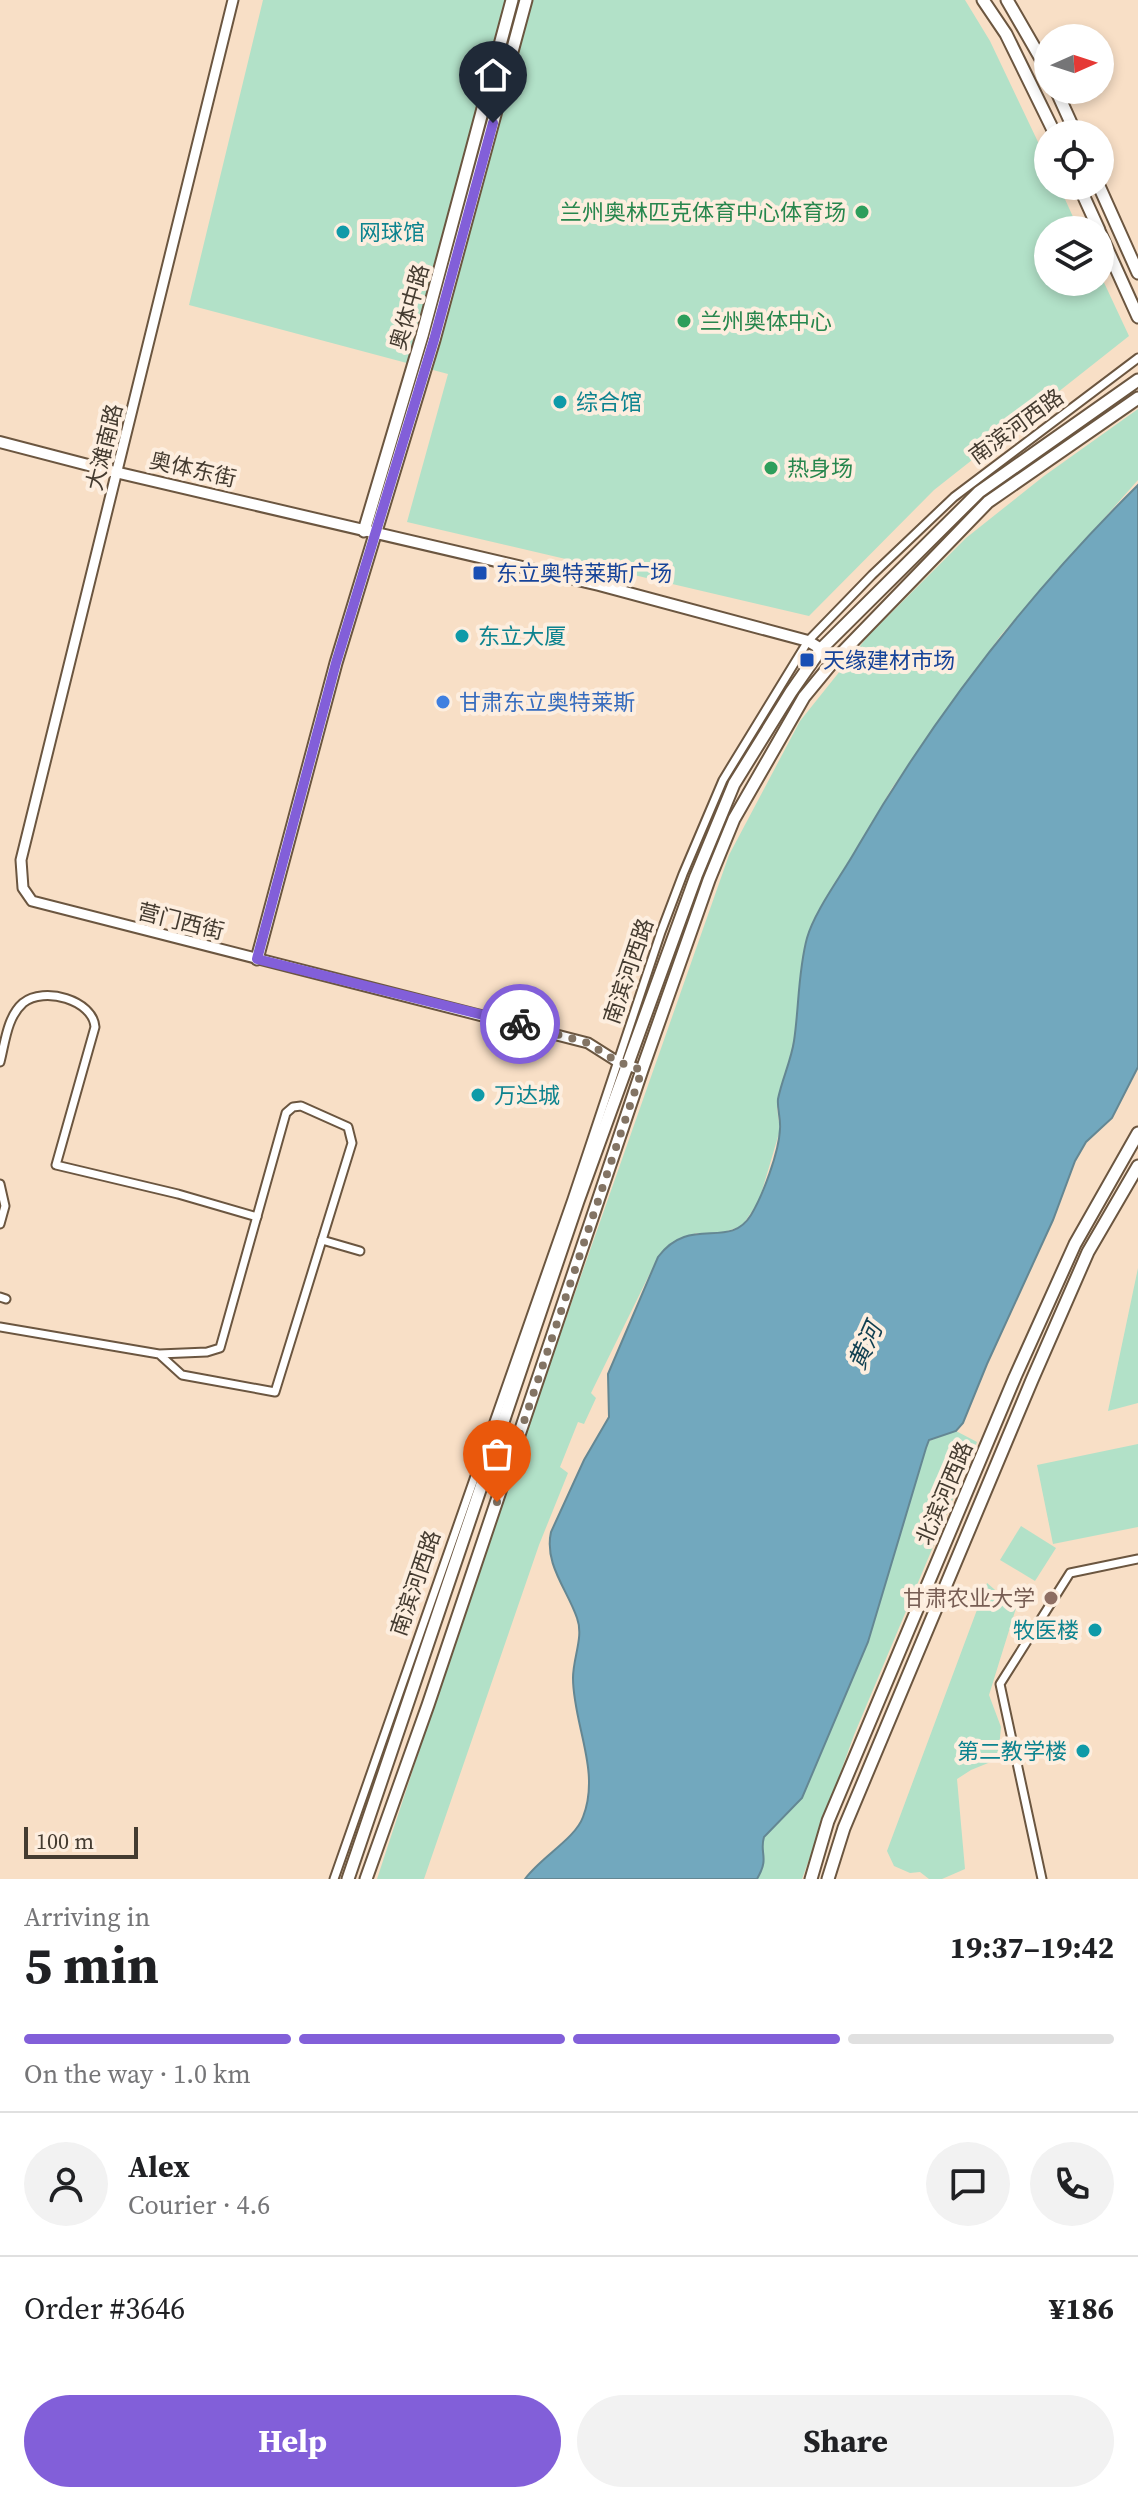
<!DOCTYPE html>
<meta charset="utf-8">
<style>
body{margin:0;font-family:"Source Serif 4","Noto Sans SC",serif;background:#f2f2f2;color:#202124;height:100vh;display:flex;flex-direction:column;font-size:30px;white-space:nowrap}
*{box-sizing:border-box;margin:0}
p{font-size:26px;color:#757577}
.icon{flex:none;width:44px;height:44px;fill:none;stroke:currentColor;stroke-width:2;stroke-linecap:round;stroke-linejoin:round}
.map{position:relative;height:1879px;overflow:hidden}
.side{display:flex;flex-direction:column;background:#fff;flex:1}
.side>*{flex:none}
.needle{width:52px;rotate:87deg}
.fabs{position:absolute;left:1034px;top:24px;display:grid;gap:16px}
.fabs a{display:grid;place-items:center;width:80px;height:80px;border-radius:50%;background:#fff;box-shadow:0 4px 12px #0003;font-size:40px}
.scale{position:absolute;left:24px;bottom:20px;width:114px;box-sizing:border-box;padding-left:8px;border:4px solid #443b30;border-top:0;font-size:22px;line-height:28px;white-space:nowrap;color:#443b30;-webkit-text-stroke:6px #fdeedf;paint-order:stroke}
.pin{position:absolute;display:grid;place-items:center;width:68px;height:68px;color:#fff;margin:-82px -34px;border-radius:50% 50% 50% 0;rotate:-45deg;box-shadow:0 0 8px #0007}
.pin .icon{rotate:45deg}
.courier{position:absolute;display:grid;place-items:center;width:80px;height:80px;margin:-40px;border:6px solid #825fd9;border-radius:50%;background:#fff;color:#222;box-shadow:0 2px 10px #0007}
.head em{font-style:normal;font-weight:700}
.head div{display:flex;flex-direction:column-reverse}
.head{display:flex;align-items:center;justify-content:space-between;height:136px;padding:0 24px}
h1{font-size:52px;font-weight:700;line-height:60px}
.bar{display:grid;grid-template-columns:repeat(4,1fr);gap:12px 8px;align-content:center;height:96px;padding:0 24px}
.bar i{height:10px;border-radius:6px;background:#e0e0e0}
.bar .active{background:#825fd9}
.bar p{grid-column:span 4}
.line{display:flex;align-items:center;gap:20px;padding:0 24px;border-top:2px solid #e0e0e0}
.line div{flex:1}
.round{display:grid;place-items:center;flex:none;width:84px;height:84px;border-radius:42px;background:#f2f2f2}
.button{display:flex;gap:16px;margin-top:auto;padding:16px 24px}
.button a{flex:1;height:92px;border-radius:48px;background:#825fd9;color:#fff;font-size:32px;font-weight:700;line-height:92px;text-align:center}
.button a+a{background:#f2f2f2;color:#202124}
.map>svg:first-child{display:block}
.green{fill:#b2e1c8}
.water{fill:#72a8be;stroke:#648793;stroke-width:2}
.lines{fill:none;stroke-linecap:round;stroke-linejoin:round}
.minor-casing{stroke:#6b5640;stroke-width:11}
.tertiary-casing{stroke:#6b5640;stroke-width:13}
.secondary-casing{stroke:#6b5640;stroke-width:14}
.primary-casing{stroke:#6b5640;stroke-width:15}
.trunk-casing{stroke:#6b5640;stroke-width:15}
.minor{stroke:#fff;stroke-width:7}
.tertiary{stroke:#fff;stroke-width:9}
.secondary{stroke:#fff;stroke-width:10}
.primary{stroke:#fff;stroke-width:11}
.trunk{stroke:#fff;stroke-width:11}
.done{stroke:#837464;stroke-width:8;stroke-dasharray:0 14.4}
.route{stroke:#825fd9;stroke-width:10}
.leisure-dot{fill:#2e9e5b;stroke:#fdeedf;stroke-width:3}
.culture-dot{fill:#0f9aa8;stroke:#fdeedf;stroke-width:3}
.transit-dot{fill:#1a4fb4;stroke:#fdeedf;stroke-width:3}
.shop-dot{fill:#3f7fe0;stroke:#fdeedf;stroke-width:3}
.education-dot{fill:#8d6e63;stroke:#fdeedf;stroke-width:3}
.labels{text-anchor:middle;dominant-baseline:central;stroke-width:8;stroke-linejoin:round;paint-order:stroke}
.leisure-label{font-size:22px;fill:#27864d;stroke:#fdeedf;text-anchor:start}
.culture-label{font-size:22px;fill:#0d838f;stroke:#fdeedf;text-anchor:start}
.street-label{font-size:22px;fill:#443b30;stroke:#fdeedf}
.transit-label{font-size:22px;fill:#164399;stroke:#fdeedf;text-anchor:start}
.shop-label{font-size:22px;fill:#366cbe;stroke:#fdeedf;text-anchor:start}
.education-label{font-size:22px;fill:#785e54;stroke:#fdeedf;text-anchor:end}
.water-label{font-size:24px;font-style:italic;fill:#103f50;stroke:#fdeedf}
</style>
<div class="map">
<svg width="1138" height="1879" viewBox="0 0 1138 1879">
<rect width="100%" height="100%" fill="#f8dfc6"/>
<g class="green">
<path d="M263 0H965L990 41 1048 163V186H1059L1079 230H1048V282H1100V274L1129 336 934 490 809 616 407 522 448 374 189 305Z"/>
<path d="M1138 409V480L1001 635 892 788 823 907 805 945 794 1042 777 1108 780 1130 759 1201 742 1226 721 1233H696L658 1257 591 1393 596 1398 584 1424 578 1422 560 1467 568 1473 539 1545 424 1879H377L492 1529 729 855 800 721 868 636 966 538 1044 476Z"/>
<path d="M1138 1268V1403L1108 1411Z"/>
<path d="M956 1431 977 1442 854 1735 802 1879H757C770 1857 759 1854 764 1837L802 1798 868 1643 926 1448 929 1441Z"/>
<path d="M1138 1444V1527L1053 1544 1037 1465Z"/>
<path d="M1021 1526 1056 1548 1035 1581 1000 1560Z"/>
<path d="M987 1583 1016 1608 989 1695 1001 1727 998 1759 971 1770 957 1779 965 1869 942 1879H929L920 1872 910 1873 894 1866 887 1851Z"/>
</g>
<path class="water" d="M1138 485V1067L1112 1118 1086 1142 1075 1161 1053 1220 987 1364 963 1423 956 1431 929 1440 926 1448 868 1642 802 1798 764 1837C759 1854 770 1857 757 1879H525C541 1857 575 1839 583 1817 601 1771 573 1724 573 1678 573 1657 584 1637 577 1618 567 1589 544 1564 551 1532L584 1460 609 1417 608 1374 658 1257C690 1214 729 1251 751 1215 763 1195 779 1152 780 1129 781 1119 777 1109 778 1099 782 1079 791 1061 794 1041 799 1008 798 971 807 938 815 910 842 875 857 848 934 715 1028 594 1138 485Z"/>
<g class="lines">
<g class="minor-casing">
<g id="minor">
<path d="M0 1062C5 1043 7 1017 23 1003 44 986 93 1000 95 1027L56 1165 178 1194 257 1217"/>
<path d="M0 1184 5 1206 0 1224"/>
<path d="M322 1240 360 1251"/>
<path d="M0 1297 6 1299"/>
<path d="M0 1327 159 1354 182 1375 275 1392 352 1143 348 1127 301 1106 293 1107 286 1113 220 1348 207 1352 159 1354"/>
<path d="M334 1879 572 1199 661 932 683 874 723 780 808 641 872 575 954 497 1138 358"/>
<path d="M1042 1879 1000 1684 1070 1573 1138 1559"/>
</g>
</g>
<g class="tertiary-casing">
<path id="tertiary" d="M233 0 21 860 23 888 32 901 588 1043 618 1062 642 1070"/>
</g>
<g class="secondary-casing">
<path id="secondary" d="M0 442 115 472 599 585 808 641 821 649 832 663"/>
</g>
<g class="primary-casing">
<g id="primary">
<path d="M983 0 1006 34 1055 134"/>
<path d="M1007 0 1048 71"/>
<path d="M1056 90 1076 134"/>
<path d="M1079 186 1099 230"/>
<path d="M1099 186 1138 273"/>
<path d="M1100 233 1138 317"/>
<path d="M364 531 422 336 512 0"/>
<path d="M257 959 336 663 434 340 526 0"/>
<path d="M811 1879 828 1821 1015 1377 1075 1244 1138 1133"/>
<path d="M828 1879 844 1828 1032 1380 1088 1252 1138 1166"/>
</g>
</g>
<g class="trunk-casing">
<g id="trunk">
<path d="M348 1879 578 1201 696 876 734 784 791 692 821 649 979 492 1138 380"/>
<path d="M366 1879 428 1705 642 1070 709 880 734 819 804 697 832 663 988 502 1138 398"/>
</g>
</g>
<use href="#minor" class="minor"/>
<use href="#tertiary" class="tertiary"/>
<use href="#secondary" class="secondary"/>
<use href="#primary" class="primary"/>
<use href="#trunk" class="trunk"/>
</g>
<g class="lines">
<path class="done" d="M497 1502 642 1070 618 1062 588 1043 520 1024"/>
<path class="route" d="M493 123 434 340 336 663 257 959 520 1024"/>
</g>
<g class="leisure-dot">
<circle cx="862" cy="212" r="8"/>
<circle cx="684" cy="321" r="8"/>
<circle cx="771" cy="468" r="8"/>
</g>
<g class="culture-dot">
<circle cx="343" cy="232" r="8"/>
<circle cx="560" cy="402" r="8"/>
<circle cx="462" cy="636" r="8"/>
<circle cx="478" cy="1095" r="8"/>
<circle cx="1095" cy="1630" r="8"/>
<circle cx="1083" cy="1751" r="8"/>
</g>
<g class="transit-dot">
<rect x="472" y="565" width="16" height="16" rx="4"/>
<rect x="799" y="652" width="16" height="16" rx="4"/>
</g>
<circle class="shop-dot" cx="443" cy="702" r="8"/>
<circle class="education-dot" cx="1051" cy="1598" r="8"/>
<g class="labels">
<g class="leisure-label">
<text x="846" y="212" text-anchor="end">兰州奥林匹克体育中心体育场</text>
<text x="700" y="321">兰州奥体中心</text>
<text x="787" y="468">热身场</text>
</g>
<g class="culture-label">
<text x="359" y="232">网球馆</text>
<text x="576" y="402">综合馆</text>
<text x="478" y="636">东立大厦</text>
<text x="494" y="1095">万达城</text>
<text x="1079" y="1630" text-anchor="end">牧医楼</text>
<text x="1067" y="1751" text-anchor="end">第二教学楼</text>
</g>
<g class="street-label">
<text transform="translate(409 307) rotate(-74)">奥体中路</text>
<text transform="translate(1016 426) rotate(-36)">南滨河西路</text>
<text transform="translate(104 447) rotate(-76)">大滩南路</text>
<text transform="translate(193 469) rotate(13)">奥体东街</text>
<text transform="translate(181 921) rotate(14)">营门西街</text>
<text transform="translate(628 971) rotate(-71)">南滨河西路</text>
<text transform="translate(944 1493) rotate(-67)">北滨河西路</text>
<text transform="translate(415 1583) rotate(-71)">南滨河西路</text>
</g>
<g class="transit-label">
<text x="496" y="573">东立奥特莱斯广场</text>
<text x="823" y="660">天缘建材市场</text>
</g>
<g class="shop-label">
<text x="459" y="702">甘肃东立奥特莱斯</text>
</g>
<g class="education-label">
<text x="1035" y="1598">甘肃农业大学</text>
</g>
<g class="water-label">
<text transform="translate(865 1346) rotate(-66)">黄河</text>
</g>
</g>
</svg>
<div class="fabs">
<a><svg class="needle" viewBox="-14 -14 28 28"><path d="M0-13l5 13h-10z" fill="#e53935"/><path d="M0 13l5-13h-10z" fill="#757577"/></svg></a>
<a><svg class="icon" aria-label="locate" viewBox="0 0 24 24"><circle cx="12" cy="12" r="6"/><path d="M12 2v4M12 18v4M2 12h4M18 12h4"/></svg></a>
<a><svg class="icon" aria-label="layers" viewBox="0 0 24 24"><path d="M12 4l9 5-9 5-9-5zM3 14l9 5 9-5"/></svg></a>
</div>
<div class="scale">100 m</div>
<div class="pin" style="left:497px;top:1502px;background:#ea580c"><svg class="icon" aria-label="bag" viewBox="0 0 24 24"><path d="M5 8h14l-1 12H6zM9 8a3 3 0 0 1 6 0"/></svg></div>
<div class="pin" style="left:493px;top:123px;background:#1f2937"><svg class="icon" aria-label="home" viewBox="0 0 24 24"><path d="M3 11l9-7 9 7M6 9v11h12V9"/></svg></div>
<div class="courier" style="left:520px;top:1024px"><svg class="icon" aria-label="bike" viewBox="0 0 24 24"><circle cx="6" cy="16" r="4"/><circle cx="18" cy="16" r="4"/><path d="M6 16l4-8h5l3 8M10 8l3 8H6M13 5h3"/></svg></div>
</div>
<section class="side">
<div class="head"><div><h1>5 min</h1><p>Arriving in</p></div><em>19:37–19:42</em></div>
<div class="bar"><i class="active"></i><i class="active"></i><i class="active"></i><i></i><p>On the way · 1.0 km</p></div>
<div class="line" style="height:144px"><a class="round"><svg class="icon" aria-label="person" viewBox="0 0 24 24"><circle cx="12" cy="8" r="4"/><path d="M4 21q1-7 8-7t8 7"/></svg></a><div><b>Alex</b><p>Courier · 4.6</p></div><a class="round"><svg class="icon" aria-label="chat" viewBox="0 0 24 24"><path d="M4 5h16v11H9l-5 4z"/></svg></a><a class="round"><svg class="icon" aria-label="phone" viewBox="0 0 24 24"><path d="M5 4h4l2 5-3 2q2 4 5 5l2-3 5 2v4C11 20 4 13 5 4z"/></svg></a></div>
<div class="line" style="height:104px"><div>Order #3646</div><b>¥186</b></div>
<div class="button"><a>Help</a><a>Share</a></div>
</section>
